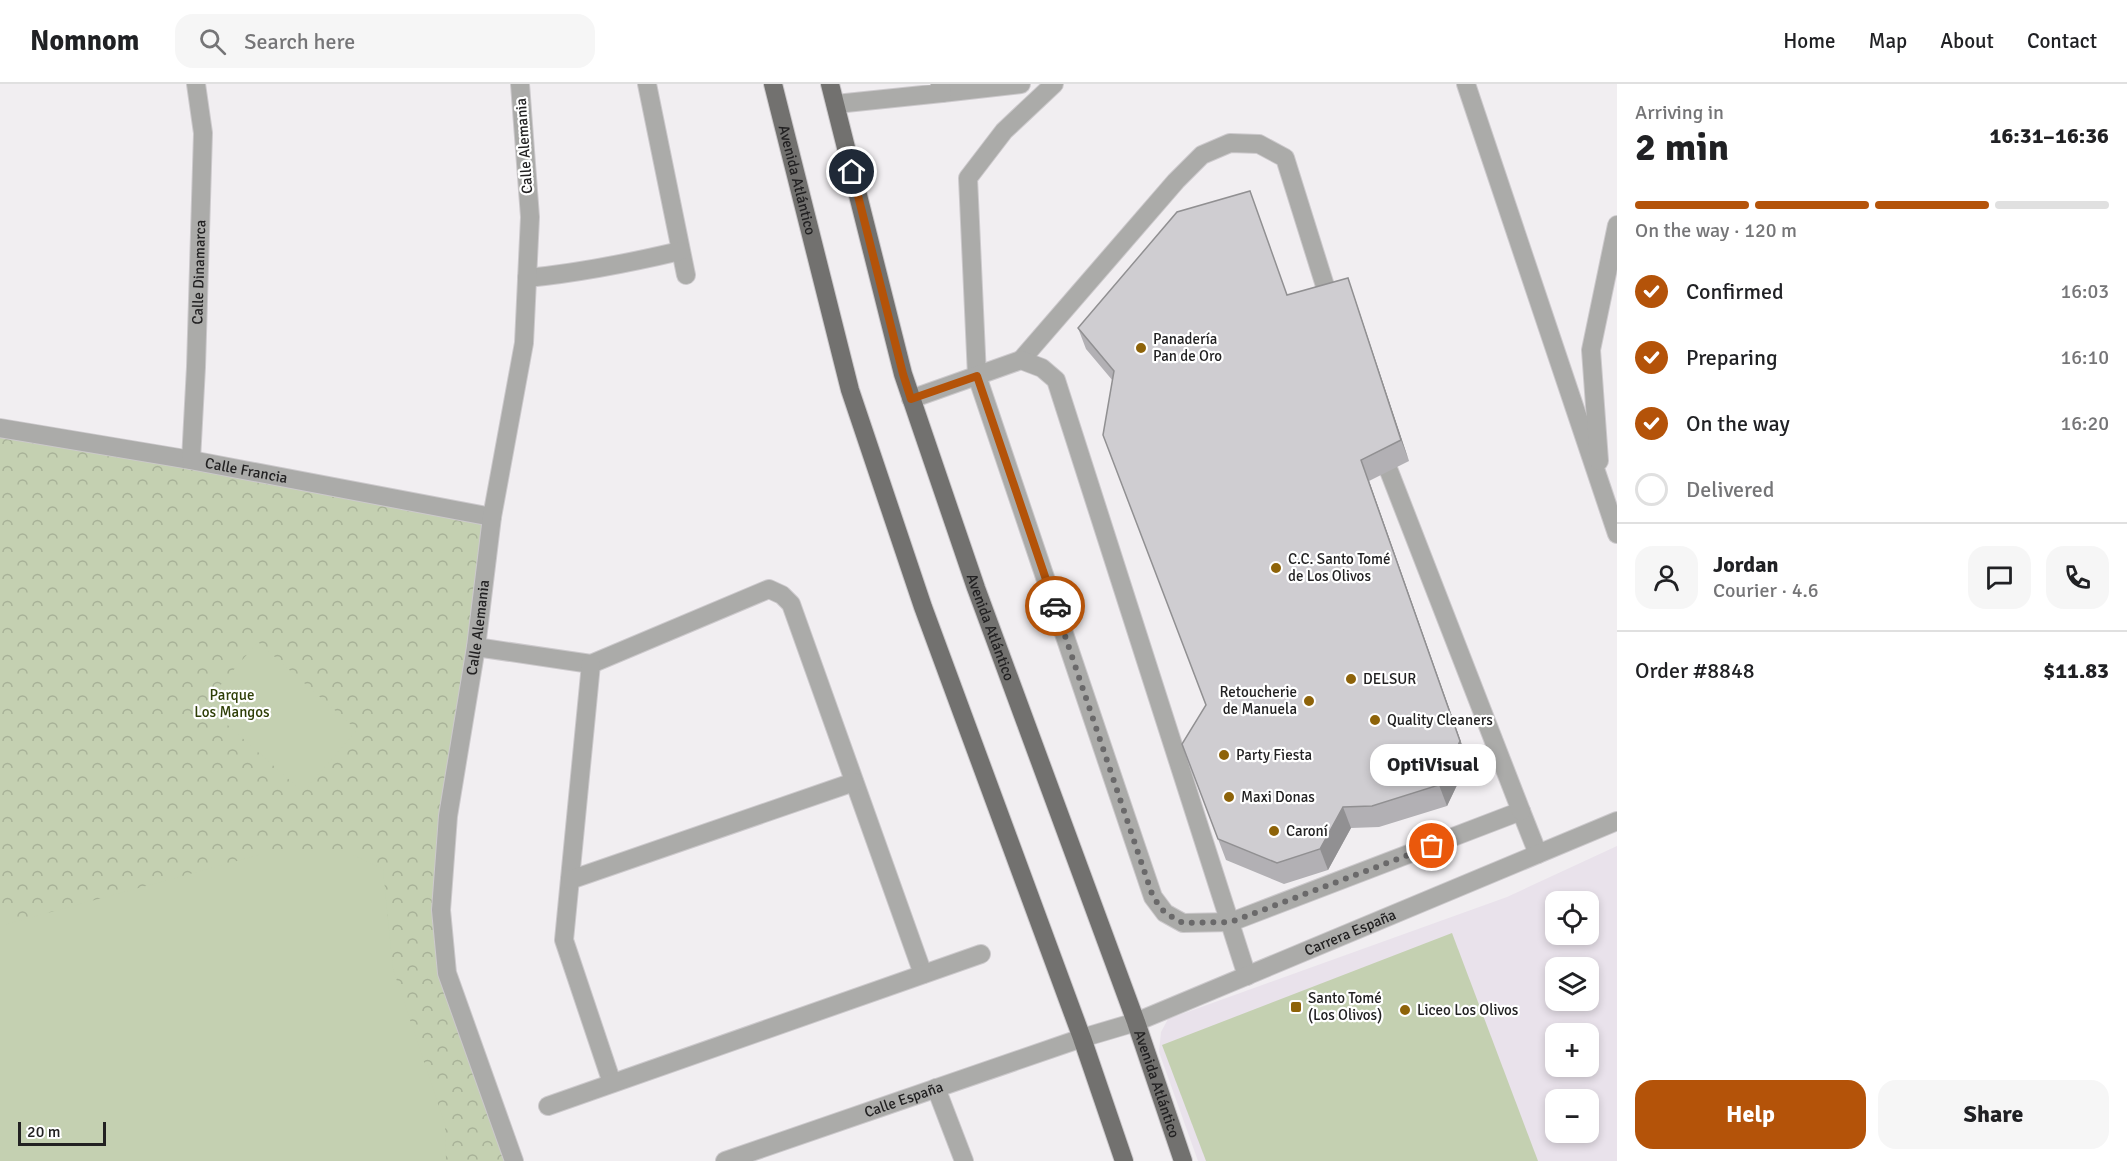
<!DOCTYPE html>
<meta charset="utf-8">
<style>
body{margin:0;font-family:Signika,sans-serif;background:#f6f6f6;color:#202124;height:100vh;display:flex;flex-direction:column;font-size:22px;white-space:nowrap}
*{box-sizing:border-box;margin:0}
p{font-size:20px;color:#757577}
.icon{flex:none;width:33px;height:33px;fill:none;stroke:currentColor;stroke-width:2;stroke-linecap:round;stroke-linejoin:round}
.map{position:relative;flex:1;overflow:hidden}
.sheet{display:flex;flex-direction:column;background:#fff;width:510px}
.sheet>*{flex:none}
.tools{position:absolute;left:1545px;top:807px;display:grid;gap:12px}
.tools a{display:grid;place-items:center;width:54px;height:54px;border-radius:12px;background:#fff;box-shadow:0 3px 9px #0003;font-size:30px}
.scale{position:absolute;left:18px;bottom:15px;width:88px;box-sizing:border-box;padding-left:6px;border:3px solid #222122;border-top:0;font-size:16px;line-height:21px;white-space:nowrap;color:#222122;-webkit-text-stroke:4px #fff;paint-order:stroke}
.pin{position:absolute;display:grid;place-items:center;width:51px;height:51px;color:#fff;margin:-26px;border:3px solid #fff;border-radius:50%;box-shadow:0 2px 6px #0007}
.courier{position:absolute;display:grid;place-items:center;width:60px;height:60px;margin:-30px;border:4px solid #b45309;border-radius:50%;background:#fff;color:#222;box-shadow:0 2px 8px #0007}
.bubble{position:absolute;height:42px;border-radius:18px;background:#fff;box-shadow:0 3px 9px #0003;font-size:20px;font-weight:700;line-height:42px;text-align:center}
.head em{font-style:normal;font-weight:700}
.head div{display:flex;flex-direction:column-reverse}
.head{display:flex;align-items:center;justify-content:space-between;height:102px;padding:0 18px}
h1{font-size:39px;font-weight:700;line-height:45px}
.bar{display:grid;grid-template-columns:repeat(4,1fr);gap:9px 6px;align-content:center;height:72px;padding:0 18px}
.bar i{height:8px;border-radius:4px;background:#e0e0e0}
.bar .on{background:#b45309}
.bar p{grid-column:span 4}
.line{display:flex;align-items:center;gap:15px;padding:0 18px;border-top:2px solid #e0e0e0}
.line div{flex:1}
.round{display:grid;place-items:center;flex:none;width:63px;height:63px;border-radius:18px;background:#f6f6f6}
ol{padding:0 18px;list-style:none}
li{display:flex;align-items:center;gap:18px;height:66px}
li p{margin-inline-start:auto}
li .icon{padding:6px;border-radius:50%;background:#b45309;color:#fff;stroke-width:4}
li:last-child{color:#757577}
li i{width:33px;height:33px;border:3px solid #e0e0e0;border-radius:50%}
.cta{display:flex;gap:12px;margin-top:auto;padding:12px 18px}
.cta a{flex:1;height:69px;border-radius:18px;background:#b45309;color:#fff;font-size:24px;font-weight:700;line-height:69px;text-align:center}
.cta a+a{background:#f6f6f6;color:#202124}
header{display:flex;align-items:center;gap:36px;box-sizing:border-box;height:84px;padding:0 30px;background:#fff;border-bottom:2px solid #e0e0e0}
header strong{font-size:28px}
nav{display:flex;gap:33px;margin-inline-start:auto;font-size:21px}
.search{width:420px;height:54px;background:#f6f6f6;display:flex;align-items:center;gap:15px;box-sizing:border-box;padding:0 21px;border-radius:18px;color:#757577;font-size:22px}
main{display:flex;flex:1;min-height:0}
.map>svg:first-child{display:block}
.built{fill:#e9e2eb;fill-rule:evenodd}
.park{fill:url(#park-crowns)}
.garden{fill:#c4d0b1}
.lines{fill:none;stroke-linecap:round;stroke-linejoin:round}
.minor-casing{stroke:#ccc9cc;stroke-width:20}
.major-casing{stroke:#ccc9cc;stroke-width:20}
.minor{stroke:#ababa9;stroke-width:18}
.major{stroke:#72716f;stroke-width:18}
.wall{fill:#b2b0b4}
.shaded-wall{fill:#919092}
.building{fill:#cfcdd1;stroke:#919092;stroke-width:1.5}
.done{stroke:#6a696a;stroke-width:6;stroke-dasharray:0 10.8}
.route{stroke:#b45309;stroke-width:8}
.poi-dot{fill:#8e6309;stroke:#fff;stroke-width:2}
.labels{text-anchor:middle;dominant-baseline:central;stroke-width:4.5;stroke-linejoin:round;paint-order:stroke}
.street-label{font-size:15px;fill:#222122;stroke:#fff}
.poi-label{font-size:15px;fill:#222122;stroke:#fff;text-anchor:start}
.park-label{font-size:15px;fill:#2e3e06;stroke:#fff}
</style>
<header>
<strong>Nomnom</strong>
<div class="search"><svg class="icon" aria-label="search" viewBox="0 0 24 24"><circle cx="10" cy="10" r="6"/><path d="M15 15l6 6"/></svg>Search here</div>
<nav><a>Home</a><a>Map</a><a>About</a><a>Contact</a></nav>
</header>
<main>
<div class="map">
<svg width="1617" height="1077" viewBox="0 0 1617 1077">
<defs>
<pattern id="park-crowns" width="20" height="18" patternUnits="userSpaceOnUse" patternTransform="scale(1.5)"><rect width="20" height="18" fill="#c4d0b1"/><path d="M2 6a3 3 0 1 1 6 0M12 15a3 3 0 1 1 6 0" fill="none" stroke="#a8b298"/></pattern>
</defs>
<rect width="100%" height="100%" fill="#f1eef1"/>
<path class="built" d="M1617 762V1077H1198L1159 968 1161 948 1168 935 1507 813ZM1556 818H1588V850H1556ZM1556 884H1588V916H1556ZM1556 950H1588V982H1556ZM1556 1016H1588V1048H1556Z"/>
<path class="park" d="M0 344 492 433 448 732 447 889 514 1077H0Z"/>
<g class="garden">
<path d="M258 558 357 646 303 708 204 620Z"/>
<path d="M262 770H351L383 785 393 885 445 1041 446 1077H0V842Z"/>
<path d="M1452 849 1538 1077H1206L1162 961Z"/>
</g>
<g class="lines">
<g class="minor-casing">
<g id="minor">
<path d="M647 0 686 191"/>
<path d="M1054 0 1004 47 968 94 977 292 1153 813 1165 829 1183 839 1231 838 1521 727 1538 770"/>
<path d="M1466 0 1617 450"/>
<path d="M942 9 1021 0"/>
<path d="M836 20 942 9 940 0"/>
<path d="M527 194C579 189 629 179 680 167"/>
<path d="M1021 276 1176 97 1202 71 1230 59 1259 60 1285 74 1331 221"/>
<path d="M911 315 1021 276 1042 284 1056 296 1247 892"/>
<path id="s1" d="M0 344 191 376 492 433"/>
<path id="s2" d="M191 376 196 283 203 49 196 0"/>
<path d="M1599 377 1591 266 1617 141"/>
<path d="M1389 387 1521 727"/>
<path d="M476 563 591 580 769 505 782 511 791 520 923 890"/>
<path d="M591 580 564 856 612 999"/>
<path d="M570 796 854 698"/>
<path d="M936 1004 964 1077"/>
<path d="M548 1022 981 870"/>
<path id="s3" d="M514 1077 447 889 441 826 448 732 476 563 492 433 524 259 530 133 520 0"/>
<path id="s4" d="M725 1077 1082 954 1136 938 1617 737"/>
</g>
</g>
<g class="major-casing">
<g id="major">
<path id="s5" d="M773 0 850 306 923 523 1082 954 1124 1077"/>
<path id="s6" d="M830 0 903 290 976 504 1136 938 1183 1077"/>
</g>
</g>
<use href="#minor" class="minor"/>
<use href="#major" class="major"/>
</g>
<path class="wall" d="M1287 211 1355 215 1409 377 1369 397 1468 678 1447 722 1379 743 1351 744 1328 786 1284 800 1226 776 1190 681 1206 622 1113 297 1086 265 1078 244Z"/>
<g class="shaded-wall">
<path d="M1348 194 1409 377 1401 356Z"/>
<path d="M1369 397 1468 678 1447 722 1439 701Z"/>
<path d="M1343 723 1351 744 1328 786 1320 765Z"/>
</g>
<path class="building" d="M1250 107 1287 211 1348 194 1401 356 1361 376 1460 657 1439 701 1372 722 1343 723 1320 765 1277 779 1218 755 1182 660 1206 621 1103 351 1114 287 1078 244 1177 128Z"/>
<g class="lines">
<path class="done" d="M1055 522 1153 813 1165 829 1183 839 1231 838 1432 762"/>
<path class="route" d="M852 88 903 290 911 315 977 292 1055 522"/>
</g>
<g class="poi-dot">
<circle cx="1141" cy="264" r="6"/>
<circle cx="1276" cy="484" r="6"/>
<circle cx="1351" cy="595" r="6"/>
<circle cx="1309" cy="617" r="6"/>
<circle cx="1375" cy="636" r="6"/>
<circle cx="1224" cy="671" r="6"/>
<circle cx="1229" cy="713" r="6"/>
<circle cx="1274" cy="747" r="6"/>
<rect x="1290" y="917" width="12" height="12" rx="3"/>
<circle cx="1405" cy="926" r="6"/>
</g>
<g class="labels">
<g class="street-label">
<text transform="translate(524 62) rotate(-94)">Calle Alemania</text>
<text stroke="none"><textPath href="#s5" startOffset="99">Avenida Atlántico</textPath></text>
<text stroke="none"><textPath href="#s2" startOffset="188">Calle Dinamarca</textPath></text>
<text stroke="none"><textPath href="#s1" startOffset="250">Calle Francia</textPath></text>
<text stroke="none"><textPath href="#s3" startOffset="548">Calle Alemania</textPath></text>
<text stroke="none"><textPath href="#s6" startOffset="567">Avenida Atlántico</textPath></text>
<text stroke="none"><textPath href="#s4" startOffset="666">Carrera España</textPath></text>
<text stroke="none"><textPath href="#s6" startOffset="1053">Avenida Atlántico</textPath></text>
<text stroke="none"><textPath href="#s4" startOffset="189">Calle España</textPath></text>
</g>
<g class="poi-label">
<text x="1153" y="255">Panadería<tspan x="1153" dy="17">Pan de Oro</tspan></text>
<text x="1288" y="475">C.C. Santo Tomé<tspan x="1288" dy="17">de Los Olivos</tspan></text>
<text x="1363" y="595">DELSUR</text>
<text x="1297" y="608" text-anchor="end">Retoucherie<tspan x="1297" dy="17">de Manuela</tspan></text>
<text x="1387" y="636">Quality Cleaners</text>
<text x="1236" y="671">Party Fiesta</text>
<text x="1241" y="713">Maxi Donas</text>
<text x="1286" y="747">Caroní</text>
<text x="1308" y="914">Santo Tomé<tspan x="1308" dy="17">(Los Olivos)</tspan></text>
<text x="1417" y="926">Liceo Los Olivos</text>
</g>
<g class="park-label">
<text x="232" y="611">Parque<tspan x="232" dy="17">Los Mangos</tspan></text>
</g>
</g>
</svg>
<div class="tools">
<a><svg class="icon" aria-label="locate" viewBox="0 0 24 24"><circle cx="12" cy="12" r="6"/><path d="M12 2v4M12 18v4M2 12h4M18 12h4"/></svg></a>
<a><svg class="icon" aria-label="layers" viewBox="0 0 24 24"><path d="M12 4l9 5-9 5-9-5zM3 14l9 5 9-5"/></svg></a>
<a>+</a>
<a>−</a>
</div>
<div class="scale">20 m</div>
<div class="pin" style="left:1432px;top:762px;background:#ea580c"><svg class="icon" aria-label="bag" viewBox="0 0 24 24"><path d="M5 8h14l-1 12H6zM9 8a3 3 0 0 1 6 0"/></svg></div>
<div class="pin" style="left:852px;top:88px;background:#1f2937"><svg class="icon" aria-label="home" viewBox="0 0 24 24"><path d="M3 11l9-7 9 7M6 9v11h12V9"/></svg></div>
<div class="courier" style="left:1055px;top:522px"><svg class="icon" aria-label="car" viewBox="0 0 24 24"><path d="M5 17H2v-5l4-1 3-4h7l3 4 3 1v5h-3M9 17h6M6 11h13"/><circle cx="7" cy="17" r="2"/><circle cx="17" cy="17" r="2"/></svg></div>
<div class="bubble" style="left:1370px;top:660px;width:126px">OptiVisual</div>
</div>
<section class="sheet">
<div class="head"><div><h1>2 min</h1><p>Arriving in</p></div><em>16:31–16:36</em></div>
<div class="bar"><i class="on"></i><i class="on"></i><i class="on"></i><i></i><p>On the way · 120 m</p></div>
<ol>
<li><svg class="icon" aria-label="check" viewBox="0 0 24 24"><path d="M5 12l5 5 9-10"/></svg>Confirmed<p>16:03</p></li>
<li><svg class="icon" aria-label="check" viewBox="0 0 24 24"><path d="M5 12l5 5 9-10"/></svg>Preparing<p>16:10</p></li>
<li><svg class="icon" aria-label="check" viewBox="0 0 24 24"><path d="M5 12l5 5 9-10"/></svg>On the way<p>16:20</p></li>
<li><i></i>Delivered</li>
</ol>
<div class="line" style="height:108px"><a class="round"><svg class="icon" aria-label="person" viewBox="0 0 24 24"><circle cx="12" cy="8" r="4"/><path d="M4 21q1-7 8-7t8 7"/></svg></a><div><b>Jordan</b><p>Courier · 4.6</p></div><a class="round"><svg class="icon" aria-label="chat" viewBox="0 0 24 24"><path d="M4 5h16v11H9l-5 4z"/></svg></a><a class="round"><svg class="icon" aria-label="phone" viewBox="0 0 24 24"><path d="M5 4h4l2 5-3 2q2 4 5 5l2-3 5 2v4C11 20 4 13 5 4z"/></svg></a></div>
<div class="line" style="height:78px"><div>Order #8848</div><b>$11.83</b></div>
<div class="cta"><a>Help</a><a>Share</a></div>
</section>
</main>
